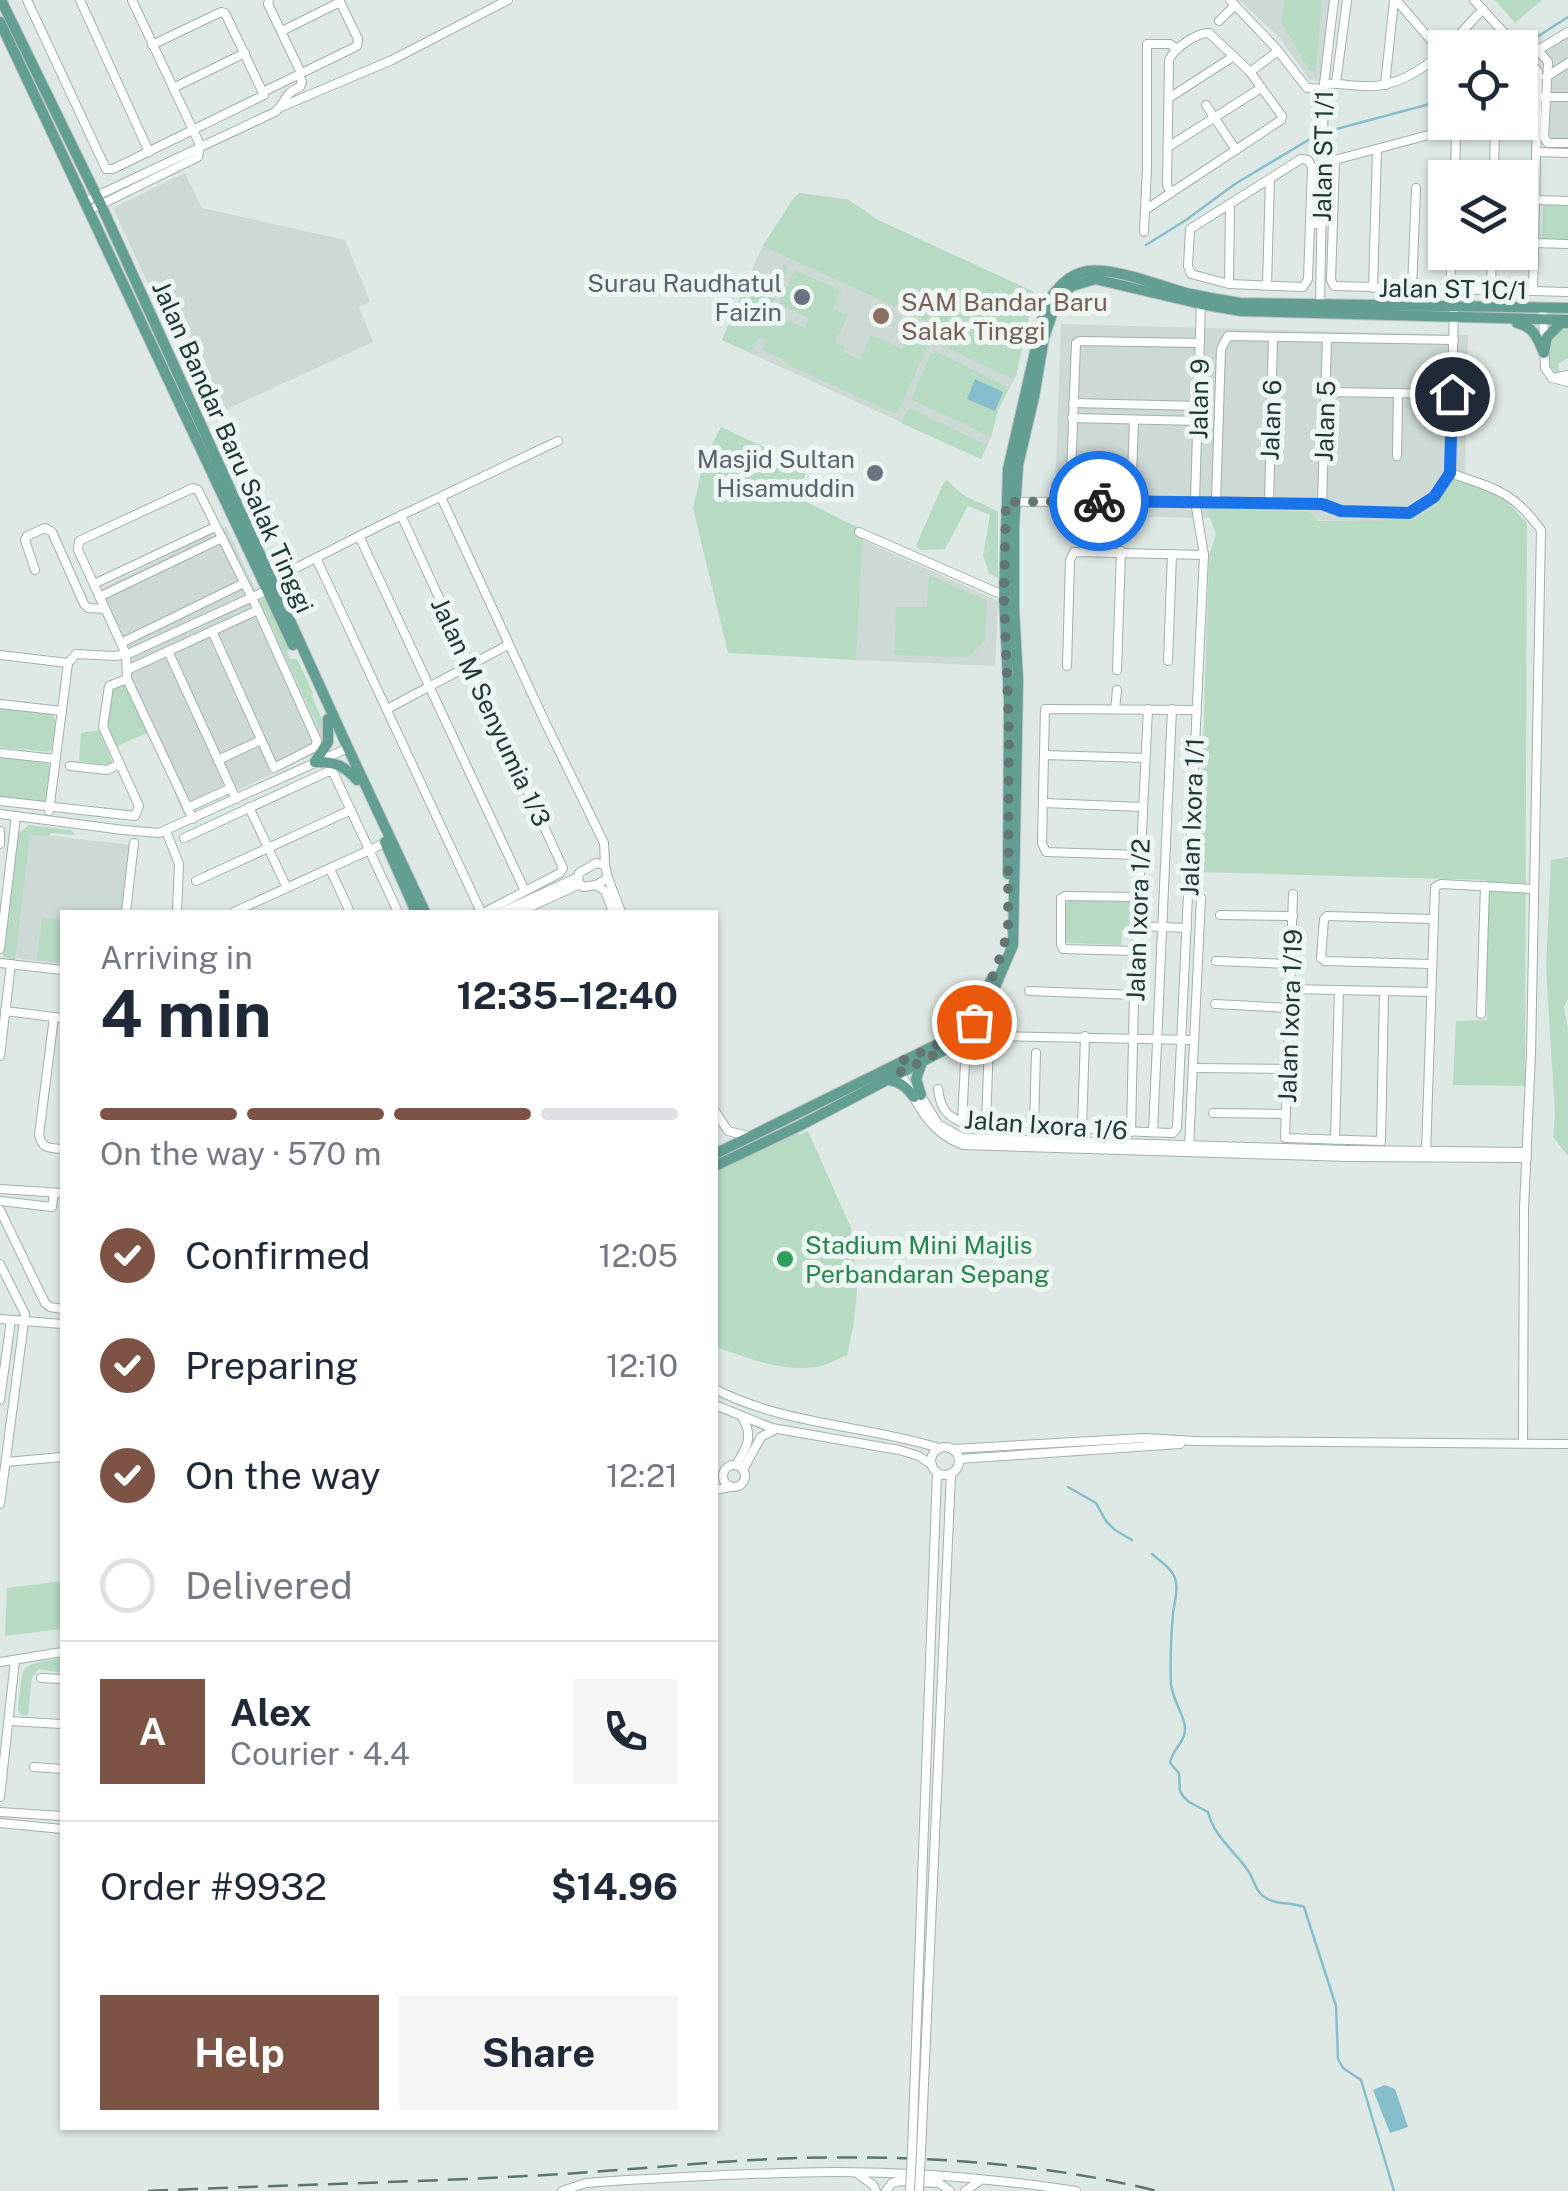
<!DOCTYPE html>
<meta charset="utf-8">
<style>
body{margin:0;font-family:"Public Sans",sans-serif;background:#f6f6f7;color:#1f2937;height:100vh;display:flex;flex-direction:column;font-size:38px;white-space:nowrap}
*{box-sizing:border-box;margin:0}
p{font-size:32px;color:#747a83}
.icon{flex:none;width:55px;height:55px;fill:none;stroke:currentColor;stroke-width:2;stroke-linecap:round;stroke-linejoin:round}
.map{position:relative;flex:1;overflow:hidden}
.side{position:absolute;left:60px;top:910px;width:658px;height:1220px;display:flex;flex-direction:column;background:#fff;border-radius:0px;box-shadow:0 2px 8px #0004}
.side>*{flex:none}
.tools{position:absolute;left:1428px;top:30px;display:grid;gap:20px}
.tools a{display:grid;place-items:center;width:110px;height:110px;border-radius:0px;background:#fff;box-shadow:0 2px 8px #0004;font-size:50px}
.pin{position:absolute;display:grid;place-items:center;width:85px;height:85px;color:#fff;margin:-42px;border:5px solid #fff;border-radius:50%;box-shadow:0 2px 10px #0007}
.courier{position:absolute;display:grid;place-items:center;width:100px;height:100px;margin:-50px;border:8px solid #1a73e8;border-radius:50%;background:#fff;color:#222;box-shadow:0 2px 12px #0007}
.summary em{font-style:normal;font-weight:700}
.summary div{display:flex;flex-direction:column-reverse}
.summary{display:flex;align-items:center;justify-content:space-between;height:170px;padding:0 40px}
h1{font-size:65px;font-weight:700;line-height:75px}
.bar{display:grid;grid-template-columns:repeat(4,1fr);gap:15px 10px;align-content:center;height:120px;padding:0 40px}
.bar i{height:12px;border-radius:8px;background:#e0e1e3}
.bar .current{background:#7c5345}
.bar p{grid-column:span 4}
.line{display:flex;align-items:center;gap:25px;padding:0 40px;border-top:2px solid #e0e1e3}
.line div{flex:1}
.round{display:grid;place-items:center;flex:none;width:105px;height:105px;border-radius:0px;background:#f6f6f7}
ol{padding:0 40px;list-style:none}
li{display:flex;align-items:center;gap:30px;height:110px}
li p{margin-inline-start:auto}
li .icon{padding:10px;border-radius:50%;background:#7c5345;color:#fff;stroke-width:4}
li:last-child{color:#747a83}
li i{width:55px;height:55px;border:5px solid #e0e1e3;border-radius:50%}
.action{display:flex;gap:20px;margin-top:auto;padding:20px 40px}
.action a{flex:1;height:115px;border-radius:0px;background:#7c5345;color:#fff;font-size:40px;font-weight:700;line-height:115px;text-align:center}
.action a+a{background:#f6f6f7;color:#1f2937}
.map>svg:first-child{display:block}
.built{fill:#ccd9d4}
.green{fill:#b7dac3}
.water{fill:#86bece}
.lines{fill:none;stroke-linecap:round;stroke-linejoin:round}
.stream{stroke:#86bece;stroke-width:2.5}
.minor-casing{stroke:#a1b0ac;stroke-width:10}
.major-casing{stroke:#bcc3c2;stroke-width:12}
.minor{stroke:#fff;stroke-width:8}
.major{stroke:#639e93;stroke-width:10}
.rail{stroke:#5a746f;stroke-width:2.5;stroke-dasharray:20 10;stroke-linecap:butt}
.minor-bridge-casing{stroke:#a1b0ac;stroke-width:10;stroke-linecap:butt}
.minor-bridge{stroke:#fff;stroke-width:8}
.done{stroke:#627672;stroke-width:10;stroke-dasharray:0 18}
.route{stroke:#1a73e8;stroke-width:12}
.worship-dot{fill:#6b7280;stroke:#eef6f3;stroke-width:4}
.education-dot{fill:#8d6e63;stroke:#eef6f3;stroke-width:4}
.leisure-dot{fill:#2e9e5b;stroke:#eef6f3;stroke-width:4}
.labels{text-anchor:middle;dominant-baseline:central;stroke-width:10;stroke-linejoin:round;paint-order:stroke}
.street-label{font-size:25px;fill:#203834;stroke:#eef6f3}
.worship-label{font-size:25px;fill:#5b616d;stroke:#eef6f3;text-anchor:end}
.education-label{font-size:25px;fill:#785e54;stroke:#eef6f3;text-anchor:start}
.leisure-label{font-size:25px;fill:#27864d;stroke:#eef6f3;text-anchor:start}
</style>
<div class="map">
<svg width="1568" height="2191" viewBox="0 0 1568 2191">
<rect width="100%" height="100%" fill="#dee9e5"/>
<g class="built">
<path d="M1239 0H1329L1320 81 1310 80 1278 36Z"/>
<path d="M1568 28V147L1543 146 1544 64 1531 51Z"/>
<path d="M185 173 202 208 345 240 370 302 359 307 373 342 210 417 113 208Z"/>
<path d="M799 193 849 200 878 220 1034 292 1016 376 998 410 991 437 981 459 722 340 763 245 793 199Z"/>
<path d="M1061 324 1468 335 1464 523 1054 515Z"/>
<path d="M226 526 323 737 315 754 184 815 122 668 129 660 99 590Z"/>
<path d="M862 540 998 601 995 666 856 660Z"/>
<path d="M20 832 130 845 122 912H62V965L5 956Z"/>
</g>
<g class="green">
<path d="M1285 0H1322L1316 70H1309L1281 21Z"/>
<path d="M1495 0H1542L1515 23Z"/>
<path d="M799 193 849 200 878 220 1034 292 1016 376 1011 378 937 343 938 329 933 324 763 246 793 199Z"/>
<path d="M1543 205H1568V240H1542Z"/>
<path d="M784 265H786L787 270 769 312 805 328 809 318 779 304 792 274 796 271 841 290 833 309 848 315 835 343 844 347 843 352 860 360 871 335 902 349 914 326 917 325 931 331 932 336 898 412 894 413 786 364 787 361 762 350 765 341 759 338 751 353 722 340 749 278 773 288Z"/>
<path d="M1559 327H1568V358L1558 364 1559 373C1538 364 1549 342 1559 327Z"/>
<path d="M937 352 1009 388 998 410 991 437 911 399 930 355Z"/>
<path d="M911 409 987 445 981 459 901 423 907 411Z"/>
<path d="M721 427 808 468 796 497 863 530 856 660 728 653 693 508 704 460Z"/>
<path d="M1454 479 1500 494 1527 523 1525 1086 1453 1085 1456 1021 1487 1020 1486 880 1199 872 1209 556 1216 534 1207 509 1310 512 1318 521 1412 520 1434 508Z"/>
<path d="M947 480C968 503 975 498 998 512V578L989 573 983 555 990 515 968 506 945 549 921 550 916 546 943 484Z"/>
<path d="M929 575 987 601 985 641 969 657 894 655 896 607H927Z"/>
<path d="M264 598 269 600 291 646 287 652 290 659H297L313 693 312 697 326 728 323 737 260 601Z"/>
<path d="M123 682 147 733 115 747 107 726 111 691 114 686Z"/>
<path d="M0 708 52 714 56 721 53 748 48 752 0 747Z"/>
<path d="M99 730 112 762 108 765 79 761 81 733Z"/>
<path d="M0 757 47 762 50 767 46 800 43 802 0 797Z"/>
<path d="M29 825 71 830 75 835 51 833 49 836 30 835 15 960 3 957 17 835Z"/>
<path d="M1568 857V999L1564 1007 1568 1029V1156L1553 1137 1555 1114 1546 968 1551 860Z"/>
<path d="M1069 900 1129 902 1133 906V931L1122 930 1121 945 1068 943 1065 939 1066 904Z"/>
<path d="M42 918 62 920V963L37 960Z"/>
<path d="M796 1130 799 1135 808 1131 851 1228 857 1290 854 1323 847 1355C838 1359 827 1365 817 1367 783 1372 751 1359 719 1348L715 1334V1169Z"/>
<path d="M62 1581V1629L5 1636 7 1588Z"/>
<path d="M62 1658V1673L39 1669 32 1677 28 1715H21L18 1710C24 1664 15 1666 62 1658Z"/>
</g>
<g class="water">
<path d="M975 379 1003 392 995 411 967 399Z"/>
<path d="M1385 2085 1395 2089 1408 2127 1390 2133 1373 2090Z"/>
</g>
<g class="lines">
<g class="stream">
<path d="M1526 44 1568 17"/>
<path d="M1329 131 1426 105 1445 94"/>
<path d="M1146 245 1186 220 1235 184 1315 136"/>
<path d="M1068 1487 1096 1503 1106 1521 1115 1530 1132 1540"/>
<path d="M1152 1554C1161 1562 1175 1570 1176 1583 1178 1592 1174 1604 1173 1614 1171 1637 1170 1661 1171 1684 1173 1702 1185 1716 1185 1728 1186 1742 1172 1749 1170 1763L1179 1773 1180 1791 1183 1796 1189 1802 1208 1812C1214 1837 1235 1851 1249 1872 1254 1880 1256 1893 1266 1898 1276 1905 1292 1902 1304 1907L1336 2006 1338 2059 1343 2068 1361 2080 1394 2191"/>
</g>
<g class="minor-casing">
<g id="minor">
<path d="M27 0 106 169H113L264 95 225 13 221 12 152 45"/>
<path d="M80 0 149 152"/>
<path d="M132 0 200 145"/>
<path d="M269 0 268 4 301 73"/>
<path d="M1230 0 1275 47 1307 88 1324 89"/>
<path d="M1396 0 1442 53"/>
<path d="M1474 0 1518 48"/>
<path d="M1219 21 1235 5"/>
<path d="M282 31 340 2"/>
<path d="M1568 32 1538 50 1548 62 1544 137 1548 143H1568"/>
<path d="M1447 48 1483 9"/>
<path d="M1520 49 1538 72 1533 291"/>
<path d="M1250 72 1278 51"/>
<path d="M1546 77 1568 63"/>
<path d="M1336 83 1347 0"/>
<path d="M1520 83 1538 72"/>
<path d="M1324 84C1338 83 1351 86 1365 86 1396 88 1423 70 1445 49"/>
<path d="M1385 85 1394 0"/>
<path d="M173 88 245 53"/>
<path d="M263 92 357 46 358 39 339 0"/>
<path d="M1542 97H1568"/>
<path d="M1169 98 1234 56"/>
<path d="M1206 105 1236 150"/>
<path d="M281 107 392 60 508 0"/>
<path d="M1453 123 1456 131 1455 178"/>
<path d="M1168 147 1261 88"/>
<path d="M1536 152 1568 153"/>
<path d="M1335 160 1331 280 1334 286 1568 292"/>
<path d="M1331 161 1436 133 1455 122"/>
<path d="M1494 178 1495 122"/>
<path d="M1535 200 1568 201"/>
<path d="M86 201 275 112C288 102 281 95 300 87L302 82 299 75"/>
<path d="M96 207 198 157 200 145"/>
<path d="M1145 210 1281 120 1282 116 1250 72 1209 33C1196 33 1174 48 1169 60L1167 185 1171 193"/>
<path d="M1310 224 1308 279 1303 287 1229 284 1191 274 1188 266 1190 229 1301 159 1308 160 1312 167 1310 224H1322"/>
<path d="M1144 232 1147 168V44H1170L1177 49"/>
<path d="M1534 243 1568 244"/>
<path d="M1229 284 1230 204"/>
<path d="M1267 285 1270 179"/>
<path d="M1373 288 1377 150"/>
<path d="M1412 289 1416 188"/>
<path d="M1450 289 1452 252"/>
<path d="M1491 290 1492 252"/>
<path d="M1320 305 1324 84 1334 0"/>
<path d="M1543 308 1545 368 1552 378 1568 382"/>
<path d="M1552 378 1568 375"/>
<path d="M1326 392 1452 394"/>
<path d="M1073 403 1199 406"/>
<path d="M1072 418 1198 421"/>
<path d="M1397 456 1398 393"/>
<path d="M1450 473C1494 488 1513 491 1541 530L1531 1054 1524 1208 1523 1442"/>
<path d="M441 497 545 722 604 843 605 865"/>
<path d="M1131 500 1134 421"/>
<path d="M1070 501 1076 343 1079 341 1200 343"/>
<path d="M1216 501 1221 349 1228 336 1454 340"/>
<path d="M1010 502 1216 501 1322 505 1341 511 1409 513 1434 497 1450 473 1454 306"/>
<path d="M1269 503 1273 337"/>
<path d="M1322 505 1327 338"/>
<path d="M401 515 563 868 560 873 485 912"/>
<path d="M859 532 1005 596"/>
<path d="M359 536 525 891"/>
<path d="M316 558 481 912"/>
<path d="M269 566 273 570 284 574 379 526 558 441"/>
<path d="M35 570 25 540 27 536 45 528 52 532 84 604 88 608 105 609"/>
<path d="M94 584 215 527"/>
<path d="M99 597 222 538"/>
<path d="M212 631 274 768"/>
<path d="M121 643 244 583"/>
<path d="M168 651 236 799"/>
<path d="M0 655 68 663"/>
<path d="M1168 661 1172 554"/>
<path d="M68 663 76 654 114 656 128 654 270 589"/>
<path d="M1067 666 1070 560 1074 552 1204 555"/>
<path d="M127 670 258 610"/>
<path d="M1117 670 1121 551"/>
<path d="M0 704 62 711"/>
<path d="M387 709 508 645"/>
<path d="M1115 709 1117 690"/>
<path d="M0 753 56 759"/>
<path d="M1045 755 1145 758"/>
<path d="M218 760 261 740"/>
<path d="M70 766 107 770 120 764"/>
<path d="M0 801 135 816 139 806 103 727 109 686 127 679"/>
<path d="M1044 803 1142 807"/>
<path d="M249 807 287 888"/>
<path d="M187 808 231 788"/>
<path d="M49 811 68 663"/>
<path d="M0 814 123 830 159 833 348 748"/>
<path d="M193 819 127 679 126 654 78 550 79 541 193 488 198 490 258 610 317 741 315 747 274 768"/>
<path d="M0 831V844"/>
<path d="M166 831 179 864 177 912"/>
<path d="M184 838 327 772H333L398 912"/>
<path d="M1141 855 1046 852 1042 843 1045 709 1196 710"/>
<path d="M596 863 605 865 608 878 596 885 583 887 578 881 579 873Z"/>
<path d="M330 869 350 912"/>
<path d="M608 878 621 912"/>
<path d="M196 881 351 810"/>
<path d="M596 885 605 891 613 912"/>
<path d="M1293 894 1285 1138 1381 1141 1384 992"/>
<path d="M126 912 134 843"/>
<path d="M234 912 385 843"/>
<path d="M502 912 578 877"/>
<path d="M519 912 580 884"/>
<path d="M1220 915 1293 916"/>
<path d="M1137 926 1187 928"/>
<path d="M0 949 16 816"/>
<path d="M1136 951 1063 949 1061 944V898L1065 896 1138 897"/>
<path d="M1216 961 1291 964"/>
<path d="M0 963 62 970"/>
<path d="M1431 964 1325 961 1321 958 1324 919 1327 916 1433 919"/>
<path d="M1290 989 1431 992"/>
<path d="M1029 991 1134 995"/>
<path d="M1215 1004 1289 1008"/>
<path d="M5 1011 62 1018"/>
<path d="M1481 1014 1485 886"/>
<path d="M54 1017 39 1135C42 1149 50 1148 62 1149"/>
<path d="M0 1056 11 964"/>
<path d="M1193 1068 1287 1069"/>
<path d="M899 1070C917 1102 926 1131 963 1145L1347 1157 1527 1158"/>
<path d="M938 1089C940 1103 943 1113 957 1120 981 1131 1015 1126 1041 1126 1085 1128 1129 1132 1173 1133L1177 1128 1204 555 1195 501 1201 301"/>
<path d="M918 1091 938 1124 963 1138 1347 1150 1527 1152"/>
<path d="M715 1111 728 1131 748 1136"/>
<path d="M1213 1113 1286 1114"/>
<path d="M962 1122 965 1063"/>
<path d="M986 1126 989 1040 992 1036 1194 1040"/>
<path d="M1034 1126 1036 1053"/>
<path d="M1082 1128 1085 1036"/>
<path d="M1131 1132 1134 995 1148 709"/>
<path d="M1153 1132 1172 709"/>
<path d="M1335 1140 1339 990"/>
<path d="M1189 1147 1201 898"/>
<path d="M1426 1153 1435 887 1441 884 1534 889"/>
<path d="M0 1189 62 1193"/>
<path d="M0 1201 52 1207 54 1193"/>
<path d="M0 1210 45 1303 50 1307 62 1309"/>
<path d="M0 1264 25 1314 0 1504"/>
<path d="M0 1319 62 1324"/>
<path d="M715 1389C784 1425 865 1425 939 1448"/>
<path d="M0 1400 11 1320"/>
<path d="M715 1405 772 1428 899 1450 919 1456 932 1465"/>
<circle cx="945" cy="1461" r="14"/>
<path d="M952 1449 1145 1438 1194 1441 1568 1444"/>
<path d="M959 1459 1180 1444"/>
<path d="M6 1462 62 1457"/>
<circle cx="734" cy="1476" r="11"/>
<path d="M736 1465C746 1449 754 1437 743 1419"/>
<path d="M743 1470 761 1437 774 1430"/>
<path d="M715 1490 730 1487"/>
<path d="M0 1662 62 1652"/>
<path d="M41 1678 62 1679"/>
<path d="M9 1721 62 1724"/>
<path d="M34 1767 62 1769"/>
<path d="M0 1797 15 1660"/>
<path d="M0 1812 62 1816"/>
<path d="M0 1823 62 1829"/>
<path d="M912 2152 937 1472"/>
<path d="M921 2152 951 1473"/>
<path d="M858 2174 873 2185 876 2191"/>
<path d="M562 2191 586 2183 613 2181C687 2177 763 2172 837 2172 917 2172 998 2179 1076 2191"/>
<path d="M886 2191 892 2183 900 2181 939 2183 950 2191"/>
<path d="M965 2191 981 2180"/>
</g>
</g>
<g class="major-casing">
<g id="major">
<path d="M1 0 101 205 348 748 425 912"/>
<path d="M0 22 293 645"/>
<path d="M1517 323C1534 327 1537 337 1544 353"/>
<path d="M1544 352 1547 337 1561 323H1568"/>
<path d="M315 762C334 761 345 766 357 780"/>
<path d="M315 762 328 742V719"/>
<path d="M385 842 416 912"/>
<path d="M1008 874 1009 701 1004 596 1008 469 1046 304C1057 288 1068 274 1088 271 1112 267 1161 286 1186 293 1204 297 1222 300 1240 303L1568 308"/>
<path d="M888 1080C900 1081 907 1088 914 1097"/>
<path d="M921 1095 916 1079 922 1062"/>
<path d="M715 1154 944 1041C964 1022 980 1004 992 978"/>
<path d="M715 1166 801 1125 948 1048 974 1022 992 994 1013 945 1018 680 1014 609V526L1018 465 1034 397 1044 338 1055 305 1063 293 1072 286 1095 279 1201 304 1241 311 1568 320"/>
</g>
</g>
<use href="#minor" class="minor"/>
<use href="#major" class="major"/>
<path class="rail" d="M148 2191C274 2185 400 2183 525 2176 616 2172 706 2161 797 2158 917 2155 1040 2162 1157 2191"/>
<g class="minor-bridge-casing">
<g id="minor-bridge">
<path d="M910 2190 912 2152"/>
<path d="M919 2191 921 2152"/>
</g>
</g>
<use href="#minor-bridge" class="minor-bridge"/>
</g>
<g class="lines">
<path class="done" d="M974 1022 948 1048 901 1072 896 1064C912 1055 932 1050 946 1039 981 1012 998 971 1008 930L1009 730 1004 596 1006 502 1099 501"/>
<path class="route" d="M1099 501 1322 504 1341 511 1409 513 1434 497 1450 473 1452 394"/>
</g>
<g class="worship-dot">
<circle cx="802" cy="297" r="10"/>
<circle cx="875" cy="473" r="10"/>
</g>
<circle class="education-dot" cx="881" cy="316" r="10"/>
<circle class="leisure-dot" cx="785" cy="1259" r="10"/>
<g class="labels">
<g class="street-label">
<text transform="translate(1323 156) rotate(-89)">Jalan ST 1/1</text>
<text transform="translate(1453 289) rotate(1)">Jalan ST 1C/1</text>
<text transform="translate(1199 399) rotate(-89)">Jalan 9</text>
<text transform="translate(1271 420) rotate(-88)">Jalan 6</text>
<text transform="translate(1325 421) rotate(-88)">Jalan 5</text>
<text transform="translate(233 447) rotate(66)">Jalan Bandar Baru Salak Tinggi</text>
<text transform="translate(491 712) rotate(65)">Jalan M Senyumia 1/3</text>
<text transform="translate(1192 817) rotate(-88)">Jalan Ixora 1/1</text>
<text transform="translate(1138 920) rotate(-88)">Jalan Ixora 1/2</text>
<text transform="translate(1290 1016) rotate(-88)">Jalan Ixora 1/19</text>
<text transform="translate(1046 1125) rotate(4)">Jalan Ixora 1/6</text>
</g>
<g class="worship-label">
<text x="782" y="283">Surau Raudhatul<tspan x="782" dy="29">Faizin</tspan></text>
<text x="855" y="459">Masjid Sultan<tspan x="855" dy="29">Hisamuddin</tspan></text>
</g>
<g class="education-label">
<text x="901" y="302">SAM Bandar Baru<tspan x="901" dy="29">Salak Tinggi</tspan></text>
</g>
<g class="leisure-label">
<text x="805" y="1245">Stadium Mini Majlis<tspan x="805" dy="29">Perbandaran Sepang</tspan></text>
</g>
</g>
</svg>
<div class="tools">
<a><svg class="icon" aria-label="locate" viewBox="0 0 24 24"><circle cx="12" cy="12" r="6"/><path d="M12 2v4M12 18v4M2 12h4M18 12h4"/></svg></a>
<a><svg class="icon" aria-label="layers" viewBox="0 0 24 24"><path d="M12 4l9 5-9 5-9-5zM3 14l9 5 9-5"/></svg></a>
</div>
<div class="pin" style="left:974px;top:1022px;background:#ea580c"><svg class="icon" aria-label="bag" viewBox="0 0 24 24"><path d="M5 8h14l-1 12H6zM9 8a3 3 0 0 1 6 0"/></svg></div>
<div class="pin" style="left:1452px;top:394px;background:#1f2937"><svg class="icon" aria-label="home" viewBox="0 0 24 24"><path d="M3 11l9-7 9 7M6 9v11h12V9"/></svg></div>
<div class="courier" style="left:1099px;top:501px"><svg class="icon" aria-label="bike" viewBox="0 0 24 24"><circle cx="6" cy="16" r="4"/><circle cx="18" cy="16" r="4"/><path d="M6 16l4-8h5l3 8M10 8l3 8H6M13 5h3"/></svg></div>
<section class="side">
<div class="summary"><div><h1>4 min</h1><p>Arriving in</p></div><em>12:35–12:40</em></div>
<div class="bar"><i class="current"></i><i class="current"></i><i class="current"></i><i></i><p>On the way · 570 m</p></div>
<ol>
<li><svg class="icon" aria-label="check" viewBox="0 0 24 24"><path d="M5 12l5 5 9-10"/></svg>Confirmed<p>12:05</p></li>
<li><svg class="icon" aria-label="check" viewBox="0 0 24 24"><path d="M5 12l5 5 9-10"/></svg>Preparing<p>12:10</p></li>
<li><svg class="icon" aria-label="check" viewBox="0 0 24 24"><path d="M5 12l5 5 9-10"/></svg>On the way<p>12:21</p></li>
<li><i></i>Delivered</li>
</ol>
<div class="line" style="height:180px"><b class="round" style="background:#7c5345;color:#fff">A</b><div><b>Alex</b><p>Courier · 4.4</p></div><a class="round"><svg class="icon" aria-label="phone" viewBox="0 0 24 24"><path d="M5 4h4l2 5-3 2q2 4 5 5l2-3 5 2v4C11 20 4 13 5 4z"/></svg></a></div>
<div class="line" style="height:130px"><div>Order #9932</div><b>$14.96</b></div>
<div class="action"><a>Help</a><a>Share</a></div>
</section>
</div>
